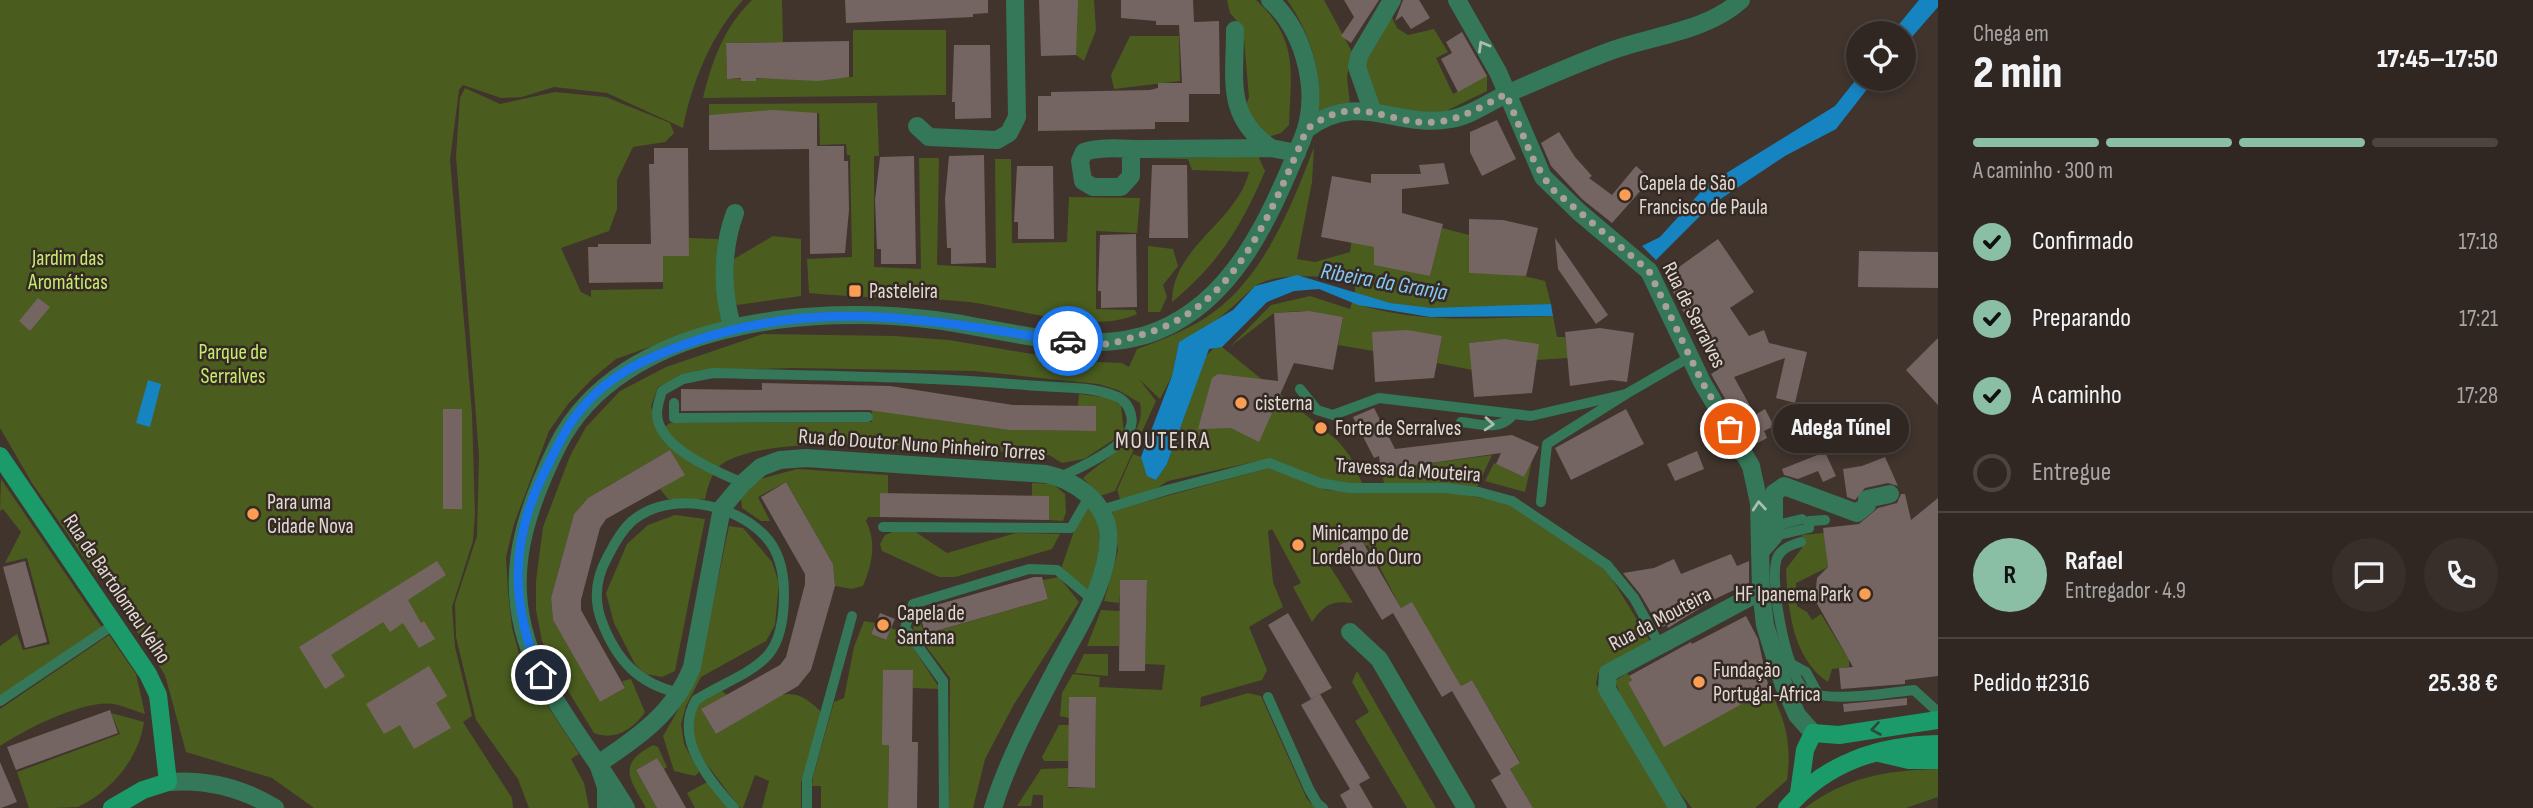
<!DOCTYPE html>
<html lang="pt">
<meta charset="utf-8">
<style>
body{margin:0;font-family:"Sofia Sans Condensed",sans-serif;background:#382f2a;color:#f1f3f6;height:100vh;display:flex;flex-direction:column;font-size:26px;white-space:nowrap}
*{box-sizing:border-box;margin:0}
p{font-size:23px;color:#a8a5a5}
.icon{flex:none;width:38px;height:38px;fill:none;stroke:currentColor;stroke-width:2;stroke-linecap:round;stroke-linejoin:round}
.map{position:relative;flex:1;overflow:hidden}
.sheet{display:flex;flex-direction:column;background:#302722;width:595px}
.sheet>*{flex:none}
.fabs{position:absolute;left:1846px;top:21px;display:grid;gap:14px}
.fabs a{display:grid;place-items:center;width:70px;height:70px;border-radius:50%;background:#302722;box-shadow:0 4px 10px #0003,0 0 0 2px #4b4440;font-size:35px}
.pin{position:absolute;display:grid;place-items:center;width:60px;height:60px;color:#fff;margin:-30px;border:4px solid #fff;border-radius:50%;box-shadow:0 2px 7px #0007}
.courier{position:absolute;display:grid;place-items:center;width:70px;height:70px;margin:-35px;border:5px solid #1a73e8;border-radius:50%;background:#fff;color:#222;box-shadow:0 2px 9px #0007}
.bubble{position:absolute;height:49px;border-radius:24px;background:#302722;box-shadow:0 4px 10px #0003,0 0 0 2px #4b4440;font-size:23px;font-weight:800;line-height:49px;text-align:center}
.head em{font-style:normal;font-weight:800}
.head div{display:flex;flex-direction:column-reverse}
.head{display:flex;align-items:center;justify-content:space-between;height:119px;padding:0 35px}
h1{font-size:46px;font-weight:800;line-height:52px}
.bar{display:grid;grid-template-columns:repeat(4,1fr);gap:10px 7px;align-content:center;height:84px;padding:0 35px}
.bar i{height:9px;border-radius:5px;background:#4b4440}
.bar .on{background:#8abfa5}
.bar p{grid-column:span 4}
.line{display:flex;align-items:center;gap:18px;padding:0 35px;border-top:2px solid #4b4440}
.line div{flex:1}
.round{display:grid;place-items:center;flex:none;width:74px;height:74px;border-radius:37px;background:#382f2a}
ol{padding:0 35px;list-style:none}
li{display:flex;align-items:center;gap:21px;height:77px}
li p{margin-inline-start:auto}
li .icon{padding:7px;border-radius:50%;background:#8abfa5;color:#111;stroke-width:4}
li:last-child{color:#a8a5a5}
li i{width:38px;height:38px;border:4px solid #4b4440;border-radius:50%}
main{display:flex;flex:1;min-height:0}
.map>svg:first-child{display:block}
.green{fill:#4a5c1e}
.water{fill:#1684c0}
.building{fill:#756562}
.lines{fill:none;stroke-linecap:round;stroke-linejoin:round}
.lane{stroke:#347759;stroke-width:10}
.street{stroke:#347759;stroke-width:18}
.secondary{stroke:#1b9b6a;stroke-width:18}
.oneway{stroke:#adbcb0}
.oneway2{stroke:#2d4c38}
.done{stroke:#a9a09a;stroke-width:7;stroke-dasharray:0 12.6}
.route{stroke:#1a73e8;stroke-width:9}
.poi-dot{fill:#fc9d54;stroke:#352a23;stroke-width:2.5}
.labels{text-anchor:middle;dominant-baseline:central;stroke-width:5;stroke-linejoin:round;paint-order:stroke}
.poi-label{font-size:21px;fill:#e1dad5;stroke:#352a23;text-anchor:start}
.park-label{font-size:21px;fill:#c6ec6e;stroke:#352a23}
.street-label{font-size:21px;fill:#e1dad5;stroke:#352a23}
.water-label{font-size:23px;font-style:italic;fill:#85c8f7;stroke:#352a23}
.neighbourhood-label{font-size:23px;letter-spacing:2px;fill:#e1dad5;stroke:#352a23}
</style>
<main>
<div class="map">
<svg width="1938" height="808" viewBox="0 0 1938 808">
<rect width="100%" height="100%" fill="#40342d"/>
<g class="green">
<path d="M0 0H743C711 35 692 82 683 128L607 93 554 87 522 97 501 98 463 85 459 90 450 160 472 413 475 514 473 541 452 607 455 647 472 716 463 722 512 798 513 808H314L272 778 186 752 165 675 104 581 96 575 32 483 0 428Z"/>
<path d="M752 0H782L783 42 726 43 727 79 853 77V30H946V95L703 98C712 61 724 27 752 0Z"/>
<path d="M1075 0H1094L1096 30 1084 61 1076 55Z"/>
<path d="M1227 0H1256C1299 40 1291 71 1289 125L1281 133 1265 138 1245 108 1249 97 1243 28 1230 13Z"/>
<path d="M1287 0H1324L1351 50 1347 78 1350 104 1317 119C1324 76 1311 34 1287 0Z"/>
<path d="M1390 13 1397 28 1408 35 1434 29 1448 52 1436 58 1453 94 1487 75V91L1428 120 1371 108 1364 55Z"/>
<path d="M1130 36H1179L1180 81 1114 89 1111 75Z"/>
<path d="M465 88 500 104 555 92 606 97 670 123 674 133 665 142 633 147 617 180V209L609 231 561 248 581 292 591 297V290L663 289V256H689V238L718 239 723 253 725 320 616 359 593 378 568 404 549 431 514 524 506 557 508 591 512 628 523 668 579 754 571 759 584 783 589 808H529L518 779 476 720 456 637 455 603 477 536 479 456 456 156 460 98Z"/>
<path d="M877 103 879 156H874V267L921 269 919 158H939L937 265 996 268 995 159H1011L1012 243 1067 242 1069 197 1140 198 1137 233 1096 231V309L1135 310 1137 314C1093 335 1016 308 969 302 915 296 862 299 809 293L807 259 852 257 850 155H847L846 144 820 145 819 113 709 115V104Z"/>
<path d="M1314 147 1312 182 1297 259 1315 262 1350 252 1353 230 1374 232 1383 265 1430 276 1442 228 1469 235V273L1515 274 1545 281 1551 304C1486 308 1417 317 1355 293V286L1382 284C1352 280 1277 267 1253 288 1228 311 1211 328 1179 342L1172 376 1160 399 1139 379 1156 401 1115 491 1100 496 1083 478C1106 456 1147 440 1140 403L1118 390 1098 384 974 371 791 368 698 371 658 387 651 406 658 432 670 423 872 422V410L1009 430 1095 431 1096 407 1078 406 1079 394 1110 398 1121 406 1124 433 1084 459 1062 463 1049 455C978 451 781 429 725 462 712 470 708 485 705 499H668L660 489 684 475 670 450 588 498 574 514 551 598 553 620 600 702 625 688 622 681 631 679 645 712C633 730 614 741 594 733L554 668 542 641 536 610V581L543 527 570 456 586 427 620 391 666 367 763 334 895 336 949 340 1073 361 1122 363 1129 367 1137 349C1164 339 1191 329 1215 311 1265 274 1293 203 1314 147Z"/>
<path d="M1258 156 1265 171C1242 226 1218 264 1172 302 1172 247 1237 222 1249 172L1192 170 1188 159H1147Z"/>
<path d="M773 236 801 239V296L737 305 732 300 734 259Z"/>
<path d="M1148 246 1173 249 1178 266 1163 285 1167 297 1160 312H1148Z"/>
<path d="M1310 296 1350 309 1352 302C1415 325 1487 318 1553 316L1557 337H1565L1568 358 1536 360 1495 340 1470 343 1472 370 1437 363 1442 337 1373 351 1338 345 1343 317 1300 311 1274 313 1230 347 1271 305Z"/>
<path d="M1216 346 1222 347 1338 441 1350 456 1363 485 1346 486 1258 461 1168 481 1149 493 1121 502 1117 490 1133 454 1141 457 1156 480 1168 462 1205 357Z"/>
<path d="M1492 455 1477 487 1384 483 1381 470Z"/>
<path d="M1532 461 1525 492 1485 481 1494 463 1524 477Z"/>
<path d="M1269 468 1327 490 1366 493 1449 492 1508 503 1606 569 1650 641 1598 673 1596 684 1669 808H1533L1510 769 1520 762 1472 680 1461 686 1412 603 1401 608 1368 545 1365 546 1358 534 1338 545 1342 552 1326 560 1353 603C1331 600 1324 605 1312 622L1293 587 1301 583 1272 529 1268 531 1273 582 1283 607 1249 627 1267 670 1262 680 1201 697 1200 707 1248 693 1261 696 1307 799 1315 808H1043V795H1033L1031 806H1017L1041 769 1068 768V788H1095L1096 697H1069V718L1060 716 1062 693 1073 674 1100 677 1099 687 1162 690 1165 665 1145 664 1147 580H1121L1119 603 1104 601 1118 551 1112 511Z"/>
<path d="M797 469 888 475V493H880V517H868L866 521C877 542 872 565 863 586L852 589 835 586 833 564 786 482 758 497 770 521H761L742 508 741 499 756 480Z"/>
<path d="M1 479 103 629 0 699V646L17 634 23 650 50 644 27 558 5 563 21 532 3 509 0 511Z"/>
<path d="M1032 483 1053 484 1065 494 1066 512 1063 521 1049 520V496H1032Z"/>
<path d="M1089 504C1106 531 1099 564 1088 592L1061 569 1074 531Z"/>
<path d="M675 515 705 519 675 671 662 677 645 674 635 664 614 623 606 593 627 544 648 525Z"/>
<path d="M729 526 743 528 772 562 779 583 775 625 766 641 701 677 686 706 681 724 684 744 699 772 695 776 674 771 663 736 698 675Z"/>
<path d="M895 531H914L947 553 1016 533 1060 534 1052 549 955 577H939L882 551 880 544 885 535Z"/>
<path d="M1824 533 1828 567 1796 583 1797 606 1807 612 1812 620 1821 614 1849 660V667L1832 669 1828 682C1792 658 1788 609 1786 569L1802 548V535Z"/>
<path d="M1059 577 1079 602 1013 706 985 759 973 808H949L950 678 913 629 917 618 926 634 1048 599 1043 580Z"/>
<path d="M1101 610 1120 611 1119 646H1087Z"/>
<path d="M864 621 875 623 871 634 885 640 891 628 903 632 940 689 913 688V670L889 745 888 808H821V786H812L813 777 834 702 844 698 854 647Z"/>
<path d="M109 635 136 674 145 714C135 711 124 706 114 704 84 699 24 730 0 746V709Z"/>
<path d="M1084 654H1108V676L1075 673Z"/>
<path d="M1357 671 1436 808H1407L1355 721 1369 712 1352 682Z"/>
<path d="M1627 673 1632 680 1628 683 1664 746 1769 689C1786 719 1792 746 1787 780L1755 808H1692L1677 789 1620 694 1615 681Z"/>
<path d="M721 690 727 695 701 709 716 734 782 695C798 691 810 701 821 712L801 783V808H762L769 781 755 775 743 808H740L696 750 690 718 701 700Z"/>
<path d="M111 713 144 722C139 758 112 791 78 807 66 808 42 808 29 808L17 772 120 734Z"/>
<path d="M1059 725H1069V761H1044L1042 757Z"/>
<path d="M653 745 658 747 667 767 664 769 657 758 636 770 657 808H646C630 779 616 765 653 745Z"/>
<path d="M1938 769V797L1906 808H1805C1845 777 1889 770 1938 769Z"/>
<path d="M709 781 730 808H695L687 793Z"/>
</g>
<g class="water">
<path d="M1919 0H1938V7L1904 46V33H1892Z"/>
<path d="M1858 77 1875 79 1836 129 1785 156 1710 206 1656 260 1642 246 1660 237 1707 185 1835 106Z"/>
<path d="M1297 275 1390 303 1431 308 1551 304 1553 316 1430 317 1358 305 1319 289 1294 291 1267 302 1222 347 1209 349 1167 464 1156 480 1147 476 1141 457 1172 376 1179 342 1233 310 1255 286Z"/>
<path d="M148 380 161 384 150 427 136 423Z"/>
</g>
<g class="building">
<path d="M845 0H988V13L973 14V17L846 23Z"/>
<path d="M1039 0H1078L1076 55 1041 56Z"/>
<path d="M1121 0H1193L1194 22 1219 21 1220 94H1189V122H1155V129L1038 131V96H1051V92L1150 90 1158 88V83H1182L1179 25H1156V21L1121 18Z"/>
<path d="M1344 0H1379L1351 43 1341 36 1354 17Z"/>
<path d="M1403 0H1419L1430 18 1411 29 1402 16 1395 21Z"/>
<path d="M1462 32 1487 76 1458 92 1441 59 1452 53 1446 42Z"/>
<path d="M849 41V77L818 81 756 78V81H741V78L727 79 726 43Z"/>
<path d="M954 45H990L991 118 955 119V102H952Z"/>
<path d="M773 110 817 113V146H844V161H848L849 210 845 253 810 254 809 149 709 150V115Z"/>
<path d="M1497 120 1516 159 1482 176 1470 152V132Z"/>
<path d="M1559 132 1575 157 1592 176 1589 178 1612 195 1636 166 1651 179 1612 223 1582 199 1551 166 1541 143Z"/>
<path d="M654 148H688L689 256H663V282L589 283 588 247H598V244H651L649 164H654Z"/>
<path d="M984 155 986 263 951 264V248H947L945 199 949 156Z"/>
<path d="M914 156 916 264H881V249H877L875 200 880 157Z"/>
<path d="M1444 163 1449 184 1402 189V213L1443 224 1430 276 1374 265V247L1321 237 1332 176 1371 183V174H1421L1419 165Z"/>
<path d="M1152 165H1187L1188 238H1149Z"/>
<path d="M1017 166H1053L1054 239H1018V222H1014Z"/>
<path d="M1469 219 1503 220 1538 228 1526 276 1469 273Z"/>
<path d="M1136 234 1137 307 1101 308V291H1098L1100 235Z"/>
<path d="M1555 238 1608 315 1596 324 1558 269Z"/>
<path d="M1718 239 1754 292 1730 308 1749 336 1764 330 1769 343 1807 352 1795 403 1776 398 1785 358 1734 377 1755 415 1765 409 1774 426 1764 431 1767 438 1752 446 1711 374 1719 369 1699 341 1665 277Z"/>
<path d="M1859 251 1938 252V288L1858 287Z"/>
<path d="M38 298 50 307 30 331 19 321Z"/>
<path d="M1309 311 1343 317 1333 370 1294 363 1259 442 1231 428 1198 429 1212 378 1218 374 1278 381 1274 313Z"/>
<path d="M1600 328 1634 333 1627 382 1611 380 1570 386 1565 332Z"/>
<path d="M1407 330 1442 336 1434 378 1375 382 1372 332Z"/>
<path d="M1938 338V405L1906 370Z"/>
<path d="M1504 339 1539 344 1532 393 1474 397 1469 343Z"/>
<path d="M762 383 890 386 1013 405 1096 406V431L1009 430 868 410 681 411V389L762 390Z"/>
<path d="M1374 408 1395 449 1512 435 1539 447 1524 477 1496 464 1501 453 1381 470 1379 456 1374 458 1353 417Z"/>
<rect x="443" y="409" width="19" height="100"/>
<path d="M1626 409 1644 444 1571 480 1555 448Z"/>
<path d="M670 450 685 475 606 519 600 528 581 600V610L625 688 600 702 553 620 551 598 574 514 588 498Z"/>
<path d="M1697 451 1704 469 1675 481 1667 464Z"/>
<path d="M1825 452 1836 476 1823 482 1818 471 1798 479 1784 475 1782 469Z"/>
<path d="M1885 457 1898 486 1888 483 1865 488 1855 500 1847 497 1843 469 1862 466Z"/>
<path d="M786 482 833 564 835 586 811 670 798 686 716 734 701 709 780 665 786 657 805 584V574L761 497Z"/>
<path d="M880 493 1049 496V520L880 517Z"/>
<path d="M1901 494H1905L1911 520 1938 498V676L1905 680V684L1841 689 1839 668 1853 667 1815 600 1817 578 1828 567 1823 528 1859 524 1878 508 1897 503Z"/>
<path d="M1358 534 1401 608 1412 602 1461 686 1472 680 1520 763 1510 769 1533 808H1507L1491 780 1501 774 1452 691 1442 697 1393 613 1382 620 1338 546Z"/>
<path d="M1731 554 1737 566 1749 561V583L1715 599 1668 628 1667 625 1660 628 1640 594 1623 573 1654 568 1674 559 1681 574Z"/>
<path d="M25 561 47 642 25 648 3 567Z"/>
<path d="M437 561 446 575 408 600 421 623 424 621 435 639 419 648 403 623 390 632 383 622 331 655 345 676 325 689 299 647Z"/>
<path d="M1034 577H1042L1048 599 925 634 919 610Z"/>
<path d="M1120 580H1147L1145 671H1119Z"/>
<path d="M880 613 895 619 886 640 871 634Z"/>
<path d="M1288 613 1332 688 1311 699 1268 625Z"/>
<path d="M1746 616 1758 639 1769 689 1664 747 1628 683 1632 680 1629 676 1691 642 1692 644Z"/>
<path d="M429 666 447 696 436 703 451 728 414 749 400 725 384 734 366 704Z"/>
<path d="M883 670H913L912 742H918L917 808H888L889 745H882Z"/>
<path d="M1320 694 1370 778 1359 784 1373 808H1347L1340 795 1350 789 1301 705Z"/>
<path d="M1069 697H1096L1095 788 1068 787Z"/>
<path d="M1907 698V705L1844 712 1843 704Z"/>
<path d="M110 710 118 733 16 770 7 747Z"/>
<path d="M657 758 664 769 686 808H657L636 770Z"/>
<path d="M0 762 17 802 1 808H0Z"/>
</g>
<g class="lines">
<g class="lane">
<path d="M1300 389 1317 410 1333 415 1379 398 1531 416 1626 394 1690 357"/>
<path d="M674 403V418L868 417"/>
<path d="M1461 422C1481 424 1498 431 1512 416"/>
<path d="M743 483C716 471 657 448 657 413 657 406 660 398 662 391L683 379 713 373C817 376 921 376 1025 385 1053 388 1088 385 1115 396 1123 399 1129 406 1131 415 1139 444 1081 466 1061 477"/>
<path d="M1541 502 1547 444 1626 394"/>
<path d="M1101 510 1167 490 1269 463 1320 483 1349 488H1445L1479 492 1512 501 1607 565 1634 598 1659 644"/>
<path d="M1774 526 1802 519"/>
<path d="M883 527 1071 528 1089 497"/>
<path d="M1774 536 1809 528V521L1825 520"/>
<path d="M1801 542C1793 544 1783 548 1778 556 1767 575 1787 675 1804 689 1823 704 1889 693 1914 690L1938 712"/>
<path d="M1793 665 1806 672 1817 692"/>
<path d="M679 693C639 684 617 661 602 622 593 599 596 577 608 556 614 544 622 530 632 521 669 490 733 503 764 535 779 550 784 573 784 594 784 613 781 640 768 655 750 675 718 685 696 700 673 739 709 779 734 808"/>
<path d="M1268 697 1309 789 1317 803 1323 808"/>
<path d="M0 701 113 625"/>
<path d="M807 808V779L852 616"/>
<path d="M944 808 943 681 905 628 913 604 1029 569 1057 570 1093 600"/>
</g>
<g class="street">
<path d="M1457 0 1498 72 1543 177 1579 212 1649 271 1702 382 1751 466 1759 503 1761 591 1765 625 1784 686 1797 715 1813 733"/>
<path d="M1235 30C1235 80 1225 116 1271 148"/>
<path d="M1372 110 1357 67 1359 56 1392 0"/>
<path d="M917 126 929 137 997 140 1009 133 1017 117 1015 0"/>
<path d="M1307 129C1358 90 1397 129 1451 119 1471 116 1490 101 1509 93 1543 78 1578 63 1613 50 1655 35 1707 31 1741 0"/>
<path d="M1131 149V176L1121 187H1093L1083 181 1080 161 1084 152C1101 146 1125 149 1144 149L1271 148 1297 153"/>
<path d="M733 328C721 293 722 247 735 213"/>
<path d="M1760 552 1774 536V493L1784 486 1857 513 1867 505V499L1890 494"/>
<path d="M1350 632 1379 659 1466 808"/>
<path d="M168 782C207 779 241 787 275 808"/>
<path d="M606 808V787L598 764C637 738 675 712 692 667L722 508 743 483 761 467 780 460 806 458 1046 474C1074 480 1105 501 1108 532 1112 579 1075 632 1055 671 1032 715 1008 760 993 808"/>
<path d="M626 808C599 762 564 720 540 673 499 592 520 521 558 445 621 321 813 304 935 320 1004 329 1091 358 1157 331 1237 299 1271 213 1302 140 1321 95 1306 33 1270 0"/>
<path d="M1678 808 1607 689 1608 673 1761 591"/>
</g>
<g class="secondary">
<path d="M0 456 148 674 158 695 168 782 143 790 112 808"/>
<path d="M1879 753 1909 760H1938"/>
<path d="M1799 793 1805 750 1813 733 1839 735 1938 720"/>
<path d="M1787 808C1825 763 1880 745 1938 744"/>
</g>
</g>
<defs><path id="oneway-chevron" d="M-2-3.5L2.5 0L-2 3.5" fill="none" stroke-width="1.6" stroke-linecap="round" stroke-linejoin="round" transform="scale(1.75)"/></defs>
<g class="oneway">
<use href="#oneway-chevron" transform="translate(1483 46) rotate(-120)"/>
<use href="#oneway-chevron" transform="translate(1489 424) rotate(4)"/>
<use href="#oneway-chevron" transform="translate(1759 506) rotate(-95)"/>
</g>
<use class="oneway2" href="#oneway-chevron" transform="translate(1876 729) rotate(171)"/>
<g class="lines">
<path class="done" d="M1068 341C1081 342 1094 344 1106 344 1116 343 1127 339 1137 336 1235 312 1271 212 1307 129 1359 90 1385 126 1436 122 1461 120 1484 105 1506 94L1532 157 1550 187 1649 271 1702 382 1730 429"/>
<path class="route" d="M541 675C511 609 510 541 543 475 555 452 565 427 583 407 610 374 647 358 686 344 822 295 932 322 1068 341"/>
</g>
<g class="poi-dot">
<circle cx="1625" cy="195" r="7"/>
<rect x="848" y="284" width="14" height="14" rx="3.5"/>
<circle cx="1241" cy="403" r="7"/>
<circle cx="1321" cy="428" r="7"/>
<circle cx="253" cy="514" r="7"/>
<circle cx="1298" cy="545" r="7"/>
<circle cx="1865" cy="594" r="7"/>
<circle cx="883" cy="625" r="7"/>
<circle cx="1699" cy="682" r="7"/>
</g>
<g class="labels">
<g class="poi-label">
<text x="1639" y="183">Capela de São<tspan x="1639" dy="24">Francisco de Paula</tspan></text>
<text x="869" y="291">Pasteleira</text>
<text x="1255" y="403">cisterna</text>
<text x="1335" y="428">Forte de Serralves</text>
<text x="267" y="502">Para uma<tspan x="267" dy="24">Cidade Nova</tspan></text>
<text x="1312" y="533">Minicampo de<tspan x="1312" dy="24">Lordelo do Ouro</tspan></text>
<text x="1851" y="594" text-anchor="end">HF Ipanema Park</text>
<text x="897" y="613">Capela de<tspan x="897" dy="24">Santana</tspan></text>
<text x="1713" y="670">Fundação<tspan x="1713" dy="24">Portugal-Africa</tspan></text>
</g>
<g class="park-label">
<text x="68" y="258">Jardim das<tspan x="68" dy="24">Aromáticas</tspan></text>
<text x="233" y="352">Parque de<tspan x="233" dy="24">Serralves</tspan></text>
</g>
<g class="street-label">
<text transform="translate(1694 315) rotate(63)">Rua de Serralves</text>
<text transform="translate(922 445) rotate(4)">Rua do Doutor Nuno Pinheiro Torres</text>
<text transform="translate(1408 470) rotate(4)">Travessa da Mouteira</text>
<text transform="translate(117 589) rotate(56)">Rua de Bartolomeu Velho</text>
<text transform="translate(1660 619) rotate(-28)">Rua da Mouteira</text>
</g>
<g class="water-label">
<text transform="translate(1384 282) rotate(10)">Ribeira da Granja</text>
</g>
<g class="neighbourhood-label">
<text x="1163" y="441">MOUTEIRA</text>
</g>
</g>
</svg>
<div class="fabs">
<a><svg class="icon" aria-label="locate" viewBox="0 0 24 24"><circle cx="12" cy="12" r="6"/><path d="M12 2v4M12 18v4M2 12h4M18 12h4"/></svg></a>
</div>
<div class="pin" style="left:1730px;top:429px;background:#ea580c"><svg class="icon" aria-label="bag" viewBox="0 0 24 24"><path d="M5 8h14l-1 12H6zM9 8a3 3 0 0 1 6 0"/></svg></div>
<div class="pin" style="left:541px;top:675px;background:#1f2937"><svg class="icon" aria-label="home" viewBox="0 0 24 24"><path d="M3 11l9-7 9 7M6 9v11h12V9"/></svg></div>
<div class="courier" style="left:1068px;top:341px"><svg class="icon" aria-label="car" viewBox="0 0 24 24"><path d="M5 17H2v-5l4-1 3-4h7l3 4 3 1v5h-3M9 17h6M6 11h13"/><circle cx="7" cy="17" r="2"/><circle cx="17" cy="17" r="2"/></svg></div>
<div class="bubble" style="left:1773px;top:404px;width:136px">Adega Túnel</div>
</div>
<section class="sheet">
<div class="head"><div><h1>2 min</h1><p>Chega em</p></div><em>17:45–17:50</em></div>
<div class="bar"><i class="on"></i><i class="on"></i><i class="on"></i><i></i><p>A caminho · 300 m</p></div>
<ol>
<li><svg class="icon" aria-label="check" viewBox="0 0 24 24"><path d="M5 12l5 5 9-10"/></svg>Confirmado<p>17:18</p></li>
<li><svg class="icon" aria-label="check" viewBox="0 0 24 24"><path d="M5 12l5 5 9-10"/></svg>Preparando<p>17:21</p></li>
<li><svg class="icon" aria-label="check" viewBox="0 0 24 24"><path d="M5 12l5 5 9-10"/></svg>A caminho<p>17:28</p></li>
<li><i></i>Entregue</li>
</ol>
<div class="line" style="height:126px"><b class="round" style="background:#8abfa5;color:#111">R</b><div><b>Rafael</b><p>Entregador · 4.9</p></div><a class="round"><svg class="icon" aria-label="chat" viewBox="0 0 24 24"><path d="M4 5h16v11H9l-5 4z"/></svg></a><a class="round"><svg class="icon" aria-label="phone" viewBox="0 0 24 24"><path d="M5 4h4l2 5-3 2q2 4 5 5l2-3 5 2v4C11 20 4 13 5 4z"/></svg></a></div>
<div class="line" style="height:91px"><div>Pedido #2316</div><b>25.38 €</b></div>
</section>
</main>
